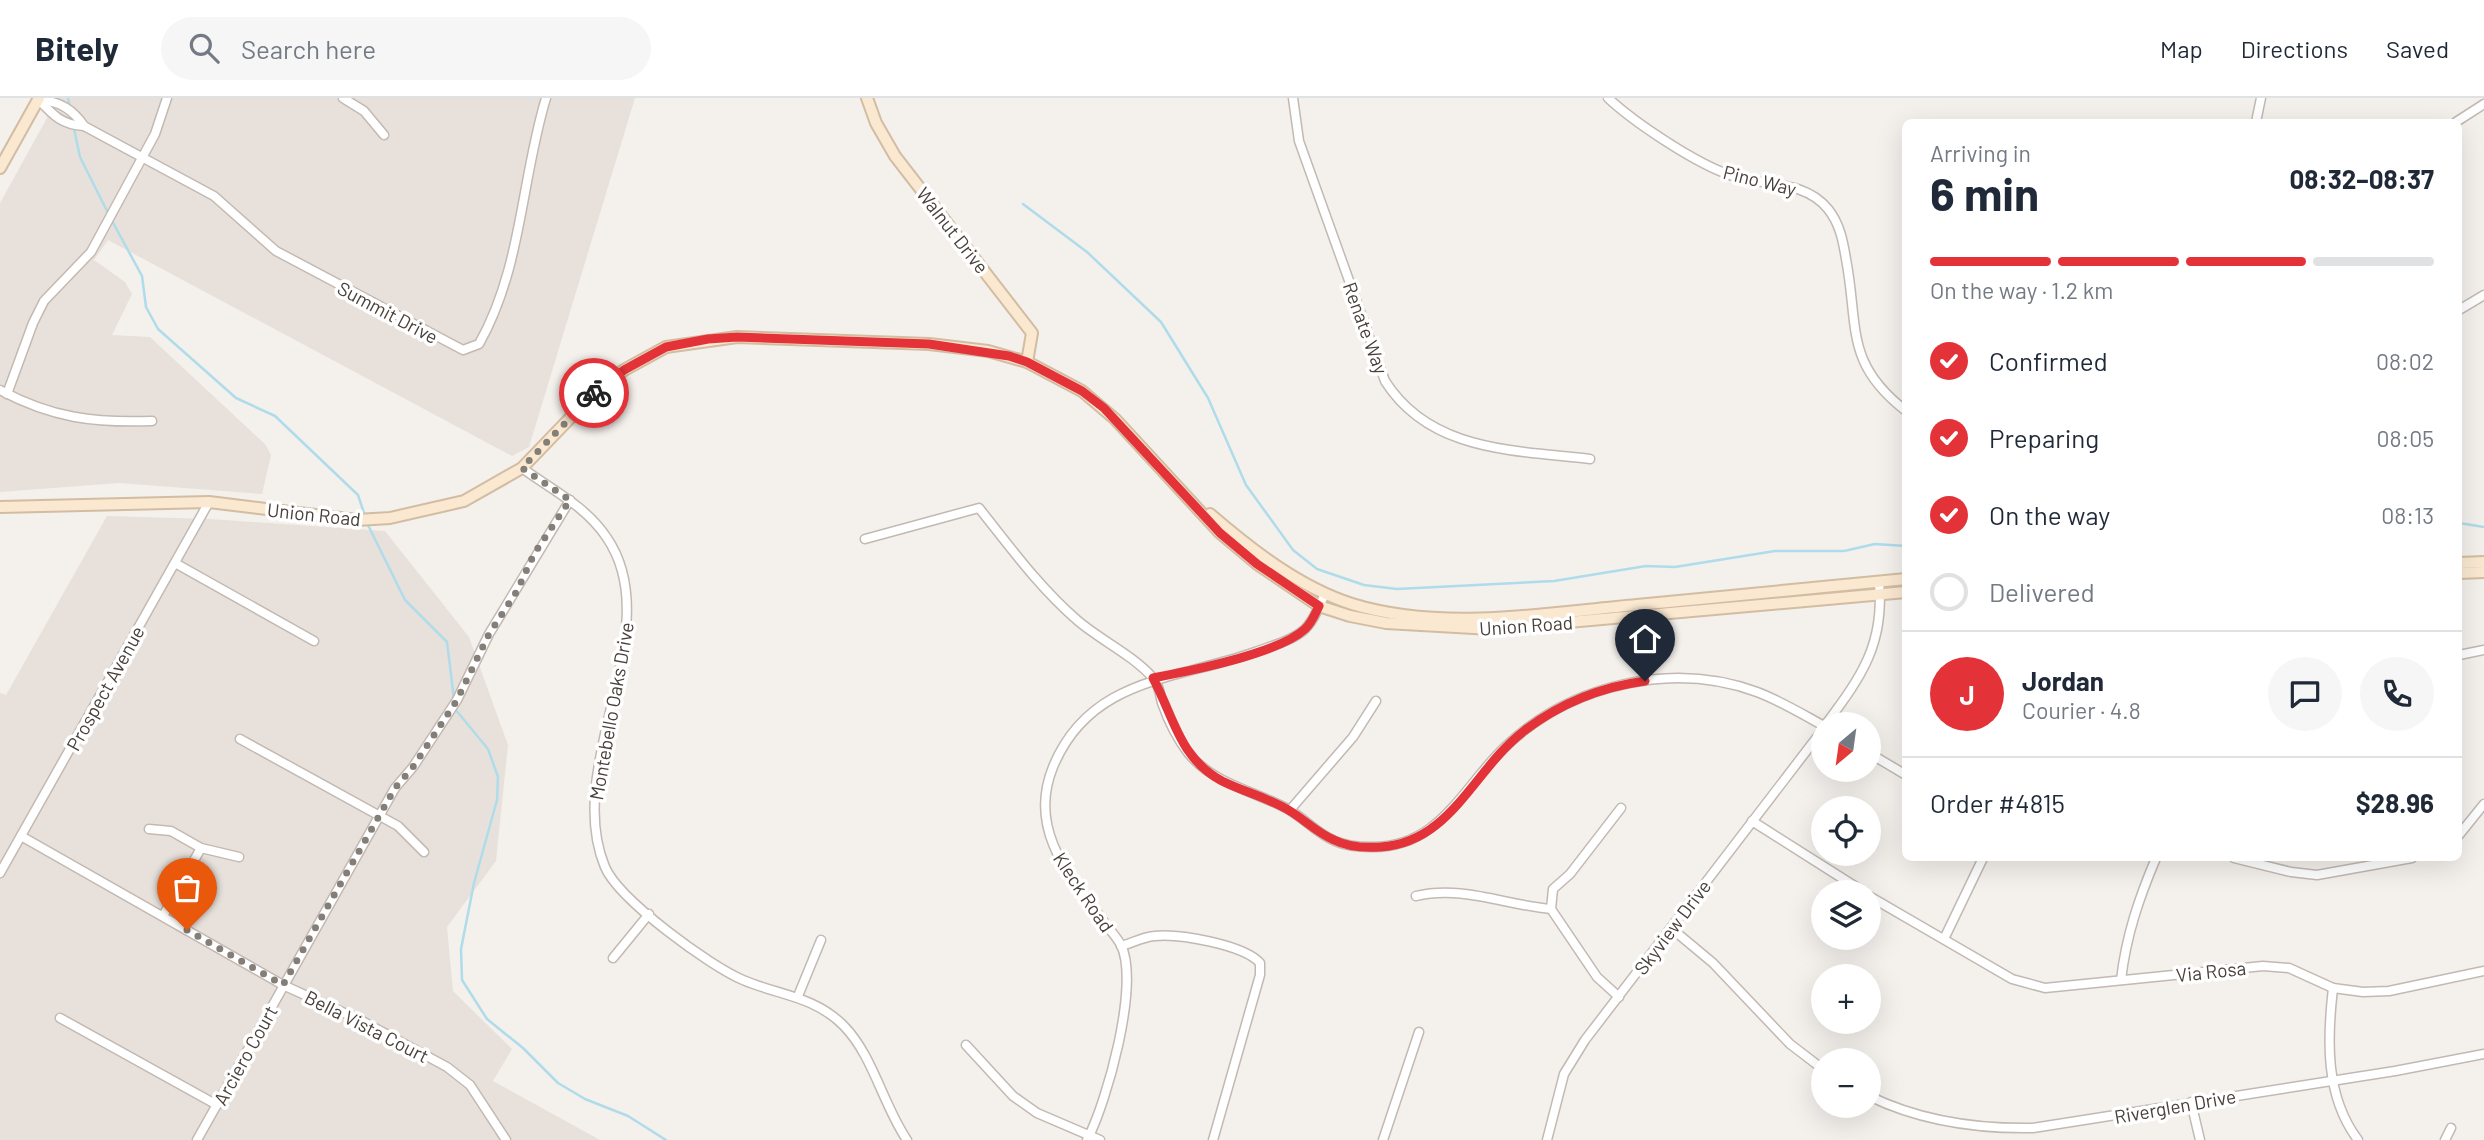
<!DOCTYPE html>
<meta charset="utf-8">
<style>
body{margin:0;font-family:Barlow,sans-serif;background:#f6f6f7;color:#1f2937;height:100vh;display:flex;flex-direction:column;font-size:26px;white-space:nowrap}
*{box-sizing:border-box;margin:0}
p{font-size:23px;color:#747a83}
.icon{flex:none;width:38px;height:38px;fill:none;stroke:currentColor;stroke-width:2;stroke-linecap:round;stroke-linejoin:round}
.map{position:relative;flex:1;overflow:hidden}
.panel{position:absolute;left:1902px;top:21px;width:560px;height:742px;display:flex;flex-direction:column;background:#fff;border-radius:10px;box-shadow:0 7px 28px #0002}
.panel>*{flex:none}
.needle{width:46px;rotate:209deg}
.controls{position:absolute;left:1811px;top:614px;display:grid;gap:14px}
.controls a{display:grid;place-items:center;width:70px;height:70px;border-radius:50%;background:#fff;box-shadow:0 7px 28px #0002;font-size:35px}
.pin{position:absolute;display:grid;place-items:center;width:60px;height:60px;color:#fff;margin:-72px -30px;border-radius:50% 50% 50% 0;rotate:-45deg;box-shadow:0 0 7px #0007}
.pin .icon{rotate:45deg}
.courier{position:absolute;display:grid;place-items:center;width:70px;height:70px;margin:-35px;border:5px solid #e43338;border-radius:50%;background:#fff;color:#222;box-shadow:0 2px 9px #0007}
.headline em{font-style:normal;font-weight:700}
.headline div{display:flex;flex-direction:column-reverse}
.headline{display:flex;align-items:center;justify-content:space-between;height:119px;padding:0 28px}
h1{font-size:46px;font-weight:700;line-height:52px}
.bar{display:grid;grid-template-columns:repeat(4,1fr);gap:10px 7px;align-content:center;height:84px;padding:0 28px}
.bar i{height:9px;border-radius:5px;background:#e0e1e3}
.bar .selected{background:#e43338}
.bar p{grid-column:span 4}
.line{display:flex;align-items:center;gap:18px;padding:0 28px;border-top:2px solid #e0e1e3}
.line div{flex:1}
.round{display:grid;place-items:center;flex:none;width:74px;height:74px;border-radius:37px;background:#f6f6f7}
ol{padding:0 28px;list-style:none}
li{display:flex;align-items:center;gap:21px;height:77px}
li p{margin-inline-start:auto}
li .icon{padding:7px;border-radius:50%;background:#e43338;color:#fff;stroke-width:4}
li:last-child{color:#747a83}
li i{width:38px;height:38px;border:4px solid #e0e1e3;border-radius:50%}
header{display:flex;align-items:center;gap:42px;box-sizing:border-box;height:98px;padding:0 35px;background:#fff;border-bottom:2px solid #e0e1e3}
header strong{font-size:33px}
nav{display:flex;gap:38px;margin-inline-start:auto;font-size:24px}
.search{width:490px;height:63px;background:#f6f6f7;display:flex;align-items:center;gap:18px;box-sizing:border-box;padding:0 24px;border-radius:38px;color:#747a83;font-size:26px}
.map>svg:first-child{display:block}
.residential{fill:#e8e1db}
.lines{fill:none;stroke-linecap:round;stroke-linejoin:round}
.stream{stroke:#afdcea;stroke-width:2.5}
.street-casing{stroke:#c2b9b2;stroke-width:11}
.secondary-casing{stroke:#d2bda2;stroke-width:14}
.street{stroke:#fff;stroke-width:8}
.secondary{stroke:#fae8d1;stroke-width:10}
.done{stroke:#847e78;stroke-width:7;stroke-dasharray:0 12.6}
.route{stroke:#e43338;stroke-width:9}
.labels{text-anchor:middle;dominant-baseline:central;stroke-width:7;stroke-linejoin:round;paint-order:stroke}
.street-label{font-size:19px;fill:#48403a;stroke:#fff}
</style>
<header>
<strong>Bitely</strong>
<div class="search"><svg class="icon" aria-label="search" viewBox="0 0 24 24"><circle cx="10" cy="10" r="6"/><path d="M15 15l6 6"/></svg>Search here</div>
<nav><a>Map</a><a>Directions</a><a>Saved</a></nav>
</header>
<div class="map">
<svg width="2484" height="1042" viewBox="0 0 2484 1042">
<rect width="100%" height="100%" fill="#f4f0ec"/>
<g class="residential">
<path d="M58 0H635L529 349 512 358 108 142 94 162 125 184 132 196 112 237 150 239 265 346 271 357 262 396 119 385 0 394V105Z"/>
<path d="M107 418 210 421 385 433 469 539 508 647 496 763 447 829 453 893 512 951 493 983 600 1042H0V595L6 597Z"/>
</g>
<g class="lines">
<g class="stream">
<path d="M68 0 70 10"/>
<path d="M71 17 80 59 108 115"/>
<path d="M1023 106 1087 154 1161 224 1208 300 1246 387 1293 452 1317 471 1364 487 1397 491 1554 483 1646 468 1675 469 1775 453H1844L1875 446 1906 448"/>
<path d="M111 121 142 178 146 209 158 231 236 300 275 318 358 397 365 418"/>
<path d="M367 425 405 502 447 544 454 601"/>
<path d="M2459 425 2484 429"/>
<path d="M455 611 488 651 498 679 497 702 474 785 461 851 462 882 487 921 523 950 558 985 585 1001 628 1018 666 1042"/>
</g>
<g class="street-casing">
<g id="street">
<path d="M343 0 364 13 384 37"/>
<path d="M1293 0 1299 43 1385 283C1430 354 1514 352 1590 361"/>
<path d="M1608 0C1635 25 1695 65 1730 77 1763 89 1804 81 1828 111 1840 126 1843 143 1846 161 1859 229 1844 265 1906 313"/>
<path d="M38 1C52 16 61 27 84 28"/>
<path d="M41 3C59 2 74 13 84 28L214 98 276 153 463 252 479 246C522 170 521 82 546 0"/>
<path d="M2256 24 2261 0"/>
<path d="M2456 24 2484 6"/>
<path d="M2459 212 2484 197"/>
<path d="M0 292C52 320 94 325 152 323"/>
<path d="M7 296 33 225 44 203 91 154 155 36 167 0"/>
<path d="M522 370C552 392 586 408 607 440 669 531 562 667 605 769 619 802 710 868 743 882 778 897 814 898 843 927 873 957 883 1007 907 1042"/>
<path d="M865 441 979 410C1010 449 1039 489 1077 522 1100 542 1133 557 1153 580 1159 587 1160 596 1162 605 1168 622 1178 642 1189 656 1216 688 1257 693 1291 713 1306 722 1318 736 1335 743 1346 748 1359 749 1371 749 1440 750 1462 690 1505 649 1571 586 1672 563 1757 594 1781 603 1802 616 1824 628"/>
<path d="M175 465 314 543"/>
<path d="M2459 557 2484 552"/>
<path d="M1826 626C1861 579 1885 546 1879 484"/>
<path d="M240 641 398 728 424 754"/>
<path d="M1869 655 1906 677"/>
<path d="M1290 712 1353 639 1376 603"/>
<path d="M1752 723 1864 794"/>
<path d="M149 731 171 733 201 750 239 759"/>
<path d="M2459 737 2484 706"/>
<path d="M21 738 283 887 364 924 447 969 470 987 506 1042"/>
<path d="M2234 760 2291 774 2317 777 2412 760"/>
<path d="M0 775 209 404"/>
<path d="M1416 798C1462 787 1505 807 1551 811"/>
<path d="M1869 798 2012 881 2045 890 2263 868 2289 870 2333 890 2363 894 2389 893 2484 873"/>
<path d="M163 818 201 750"/>
<path d="M1671 830 1713 865 1790 946 1824 972"/>
<path d="M1944 841 1983 760"/>
<path d="M1121 848C1132 845 1143 839 1154 838 1179 835 1244 847 1260 865V877L1213 1042"/>
<path d="M613 860 649 816"/>
<path d="M2121 882C2126 838 2139 800 2156 760"/>
<path d="M2333 890C2327 942 2325 998 2358 1042"/>
<path d="M798 898 821 842"/>
<path d="M1619 899 1597 879 1551 811 1553 791 1570 776 1621 710"/>
<path d="M60 920 217 1007"/>
<path d="M966 947 1013 998 1037 1015 1100 1042"/>
<path d="M1869 998C1920 1023 1976 1031 2033 1030L2395 973 2484 956"/>
<path d="M2191 1004 2200 1042"/>
<path d="M197 1042 395 690 413 669 457 602 489 536 570 402"/>
<path d="M1087 1042C1107 1004 1140 886 1121 847 1116 838 1108 830 1102 821 1067 775 1028 730 1053 669 1090 579 1177 582 1255 554 1271 548 1291 543 1304 532 1314 523 1319 508 1325 496"/>
<path d="M1383 1042 1419 934"/>
<path d="M1547 1042 1564 976 1585 942 1824 630"/>
<path d="M2445 1042 2451 1030"/>
</g>
</g>
<g class="secondary-casing">
<g id="secondary">
<path d="M867 0 876 25 895 58 1032 235 1027 264"/>
<path d="M0 70 39 0"/>
<path d="M0 409 209 404 357 422 390 420 464 403 522 370 598 291 624 272 666 249 737 239 929 246 988 253 1027 264 1082 293 1115 321 1220 435 1257 466 1319 508 1350 518 1386 525 1491 531 1906 494"/>
<path d="M1210 416C1252 452 1299 489 1352 506 1443 534 1545 515 1637 507 1726 498 1816 490 1906 481"/>
<path d="M2459 465 2484 464"/>
<path d="M2459 475 2484 474"/>
</g>
</g>
<use href="#street" class="street"/>
<use href="#secondary" class="secondary"/>
</g>
<g class="lines">
<path class="done" d="M187 832 283 887 395 690 413 669 457 602 489 536 517 493 534 456 570 402 522 370 594 295"/>
<path class="route" d="M594 295 624 272 666 249 708 241 737 239 929 246 1009 258 1027 264 1082 293 1104 310 1220 435 1257 466 1319 508C1315 516 1312 525 1305 531 1278 556 1190 573 1153 580 1174 619 1179 660 1222 683 1244 694 1269 700 1290 713 1305 722 1317 735 1334 742 1348 749 1365 750 1380 749 1451 745 1474 671 1524 633 1559 606 1601 589 1645 583"/>
</g>
<g class="labels">
<g class="street-label">
<text transform="translate(1760 82) rotate(14)">Pino Way</text>
<text transform="translate(953 132) rotate(52)">Walnut Drive</text>
<text transform="translate(388 214) rotate(28)">Summit Drive</text>
<text transform="translate(1366 230) rotate(70)">Renate Way</text>
<text transform="translate(314 416) rotate(6)">Union Road</text>
<text transform="translate(1526 527) rotate(-4)">Union Road</text>
<text transform="translate(105 590) rotate(-61)">Prospect Avenue</text>
<text transform="translate(611 613) rotate(-80)">Montebello Oaks Drive</text>
<text transform="translate(1084 794) rotate(56)">Kleck Road</text>
<text transform="translate(1672 829) rotate(-53)">Skyview Drive</text>
<text transform="translate(2211 873) rotate(-6)">Via Rosa</text>
<text transform="translate(367 928) rotate(27)">Bella Vista Court</text>
<text transform="translate(245 957) rotate(-61)">Arciero Court</text>
<text transform="translate(2175 1008) rotate(-10)">Riverglen Drive</text>
</g>
</g>
</svg>
<div class="controls">
<a><svg class="needle" viewBox="-14 -14 28 28"><path d="M0-13l5 13h-10z" fill="#e53935"/><path d="M0 13l5-13h-10z" fill="#747a83"/></svg></a>
<a><svg class="icon" aria-label="locate" viewBox="0 0 24 24"><circle cx="12" cy="12" r="6"/><path d="M12 2v4M12 18v4M2 12h4M18 12h4"/></svg></a>
<a><svg class="icon" aria-label="layers" viewBox="0 0 24 24"><path d="M12 4l9 5-9 5-9-5zM3 14l9 5 9-5"/></svg></a>
<a>+</a>
<a>−</a>
</div>
<div class="pin" style="left:187px;top:832px;background:#ea580c"><svg class="icon" aria-label="bag" viewBox="0 0 24 24"><path d="M5 8h14l-1 12H6zM9 8a3 3 0 0 1 6 0"/></svg></div>
<div class="pin" style="left:1645px;top:583px;background:#1f2937"><svg class="icon" aria-label="home" viewBox="0 0 24 24"><path d="M3 11l9-7 9 7M6 9v11h12V9"/></svg></div>
<div class="courier" style="left:594px;top:295px"><svg class="icon" aria-label="bike" viewBox="0 0 24 24"><circle cx="6" cy="16" r="4"/><circle cx="18" cy="16" r="4"/><path d="M6 16l4-8h5l3 8M10 8l3 8H6M13 5h3"/></svg></div>
<section class="panel">
<div class="headline"><div><h1>6 min</h1><p>Arriving in</p></div><em>08:32–08:37</em></div>
<div class="bar"><i class="selected"></i><i class="selected"></i><i class="selected"></i><i></i><p>On the way · 1.2 km</p></div>
<ol>
<li><svg class="icon" aria-label="check" viewBox="0 0 24 24"><path d="M5 12l5 5 9-10"/></svg>Confirmed<p>08:02</p></li>
<li><svg class="icon" aria-label="check" viewBox="0 0 24 24"><path d="M5 12l5 5 9-10"/></svg>Preparing<p>08:05</p></li>
<li><svg class="icon" aria-label="check" viewBox="0 0 24 24"><path d="M5 12l5 5 9-10"/></svg>On the way<p>08:13</p></li>
<li><i></i>Delivered</li>
</ol>
<div class="line" style="height:126px"><b class="round" style="background:#e43338;color:#fff">J</b><div><b>Jordan</b><p>Courier · 4.8</p></div><a class="round"><svg class="icon" aria-label="chat" viewBox="0 0 24 24"><path d="M4 5h16v11H9l-5 4z"/></svg></a><a class="round"><svg class="icon" aria-label="phone" viewBox="0 0 24 24"><path d="M5 4h4l2 5-3 2q2 4 5 5l2-3 5 2v4C11 20 4 13 5 4z"/></svg></a></div>
<div class="line" style="height:91px"><div>Order #4815</div><b>$28.96</b></div>
</section>
</div>
